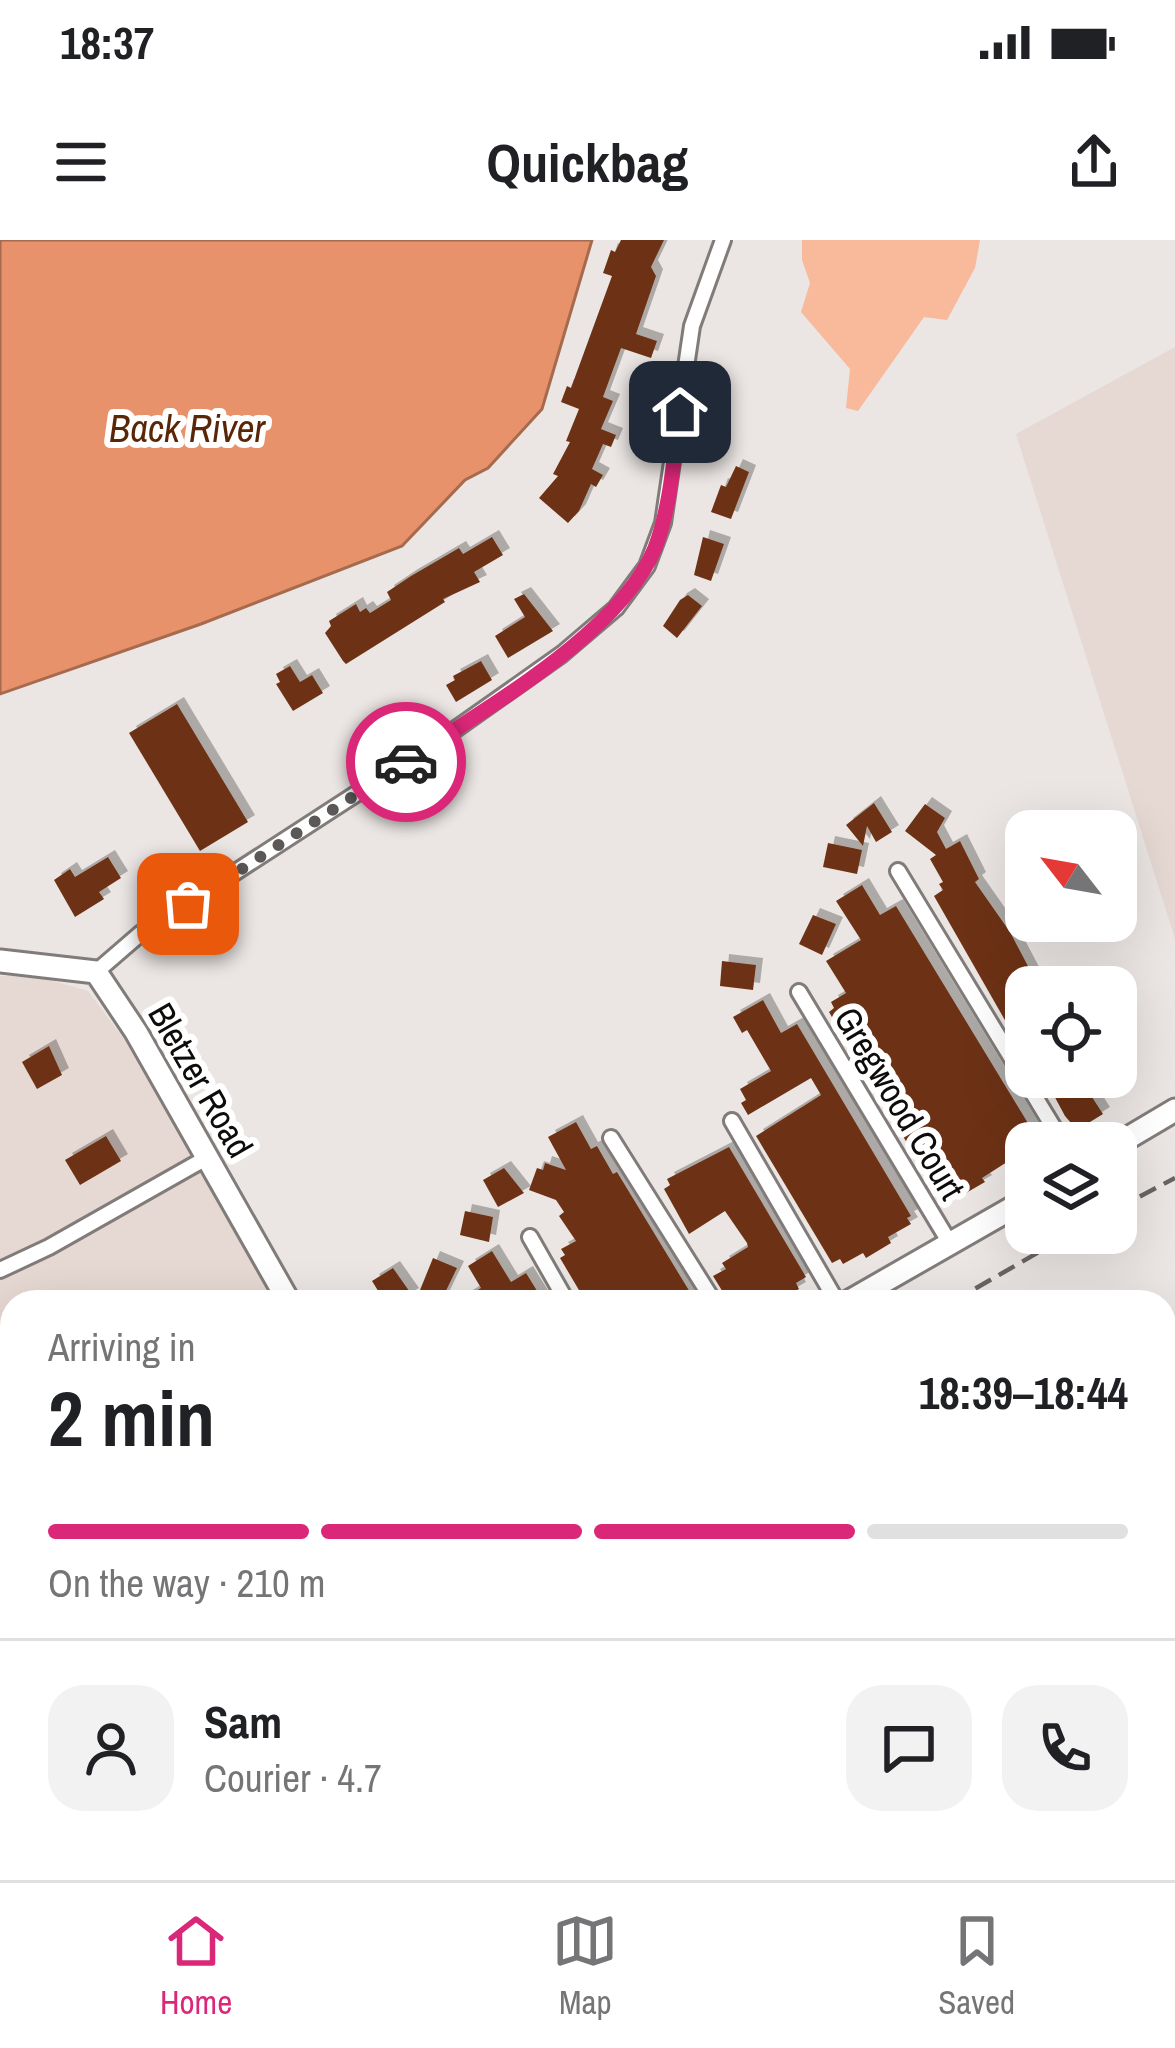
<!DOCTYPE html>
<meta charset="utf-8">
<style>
body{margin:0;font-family:"Archivo Narrow",sans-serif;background:#f2f2f2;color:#202124;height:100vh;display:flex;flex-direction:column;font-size:45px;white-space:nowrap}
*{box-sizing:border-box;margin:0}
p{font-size:39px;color:#757577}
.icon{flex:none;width:66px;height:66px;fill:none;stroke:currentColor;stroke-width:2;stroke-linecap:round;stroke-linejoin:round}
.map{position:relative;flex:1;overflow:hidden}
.sheet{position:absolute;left:0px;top:1050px;width:1176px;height:591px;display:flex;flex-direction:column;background:#fff;border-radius:36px 36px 0 0;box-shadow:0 12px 48px #0002}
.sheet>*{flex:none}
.needle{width:78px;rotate:301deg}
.tools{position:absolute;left:1005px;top:570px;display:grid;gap:24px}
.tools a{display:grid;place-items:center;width:132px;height:132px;border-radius:24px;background:#fff;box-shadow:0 12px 48px #0002;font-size:60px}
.pin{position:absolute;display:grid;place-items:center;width:102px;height:102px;color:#fff;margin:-51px;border-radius:24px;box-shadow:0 6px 18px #0006}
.courier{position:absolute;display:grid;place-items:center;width:120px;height:120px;margin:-60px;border:9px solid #db2777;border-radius:50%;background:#fff;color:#222;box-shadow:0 3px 15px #0007}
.headline em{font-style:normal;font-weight:800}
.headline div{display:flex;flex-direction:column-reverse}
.headline{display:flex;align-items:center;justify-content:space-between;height:204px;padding:0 48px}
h1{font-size:78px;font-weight:800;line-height:90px}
.bar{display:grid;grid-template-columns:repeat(4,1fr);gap:18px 12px;align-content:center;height:144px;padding:0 48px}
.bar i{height:15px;border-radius:9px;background:#e0e0e0}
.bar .selected{background:#db2777}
.bar p{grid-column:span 4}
.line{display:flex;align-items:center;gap:30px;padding:0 48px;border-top:3px solid #e0e0e0}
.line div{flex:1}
.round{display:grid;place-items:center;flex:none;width:126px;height:126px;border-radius:36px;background:#f2f2f2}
.status{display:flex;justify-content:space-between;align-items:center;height:84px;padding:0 60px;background:#fff;direction:ltr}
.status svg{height:33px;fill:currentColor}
header{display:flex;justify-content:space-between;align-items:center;height:156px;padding:0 48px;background:#fff;font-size:54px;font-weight:800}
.dock{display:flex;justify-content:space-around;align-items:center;height:168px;border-top:3px solid #e0e0e0;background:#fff;font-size:33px;color:#757577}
.dock a{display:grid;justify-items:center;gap:6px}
.dock .selected{color:#db2777}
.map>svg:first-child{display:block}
.built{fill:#e6d8d2}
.green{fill:#f9b99b}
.water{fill:#e7926a;stroke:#a66a4e;stroke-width:3}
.building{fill:#6d3314;filter:url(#shadow)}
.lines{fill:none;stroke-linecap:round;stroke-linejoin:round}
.street-casing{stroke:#817c79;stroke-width:20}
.secondary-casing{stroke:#817c79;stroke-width:27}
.street{stroke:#fff;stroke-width:14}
.secondary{stroke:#fff;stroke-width:21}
.rail{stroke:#686563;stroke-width:4.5;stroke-dasharray:18 9;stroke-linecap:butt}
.done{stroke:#5b5857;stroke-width:12;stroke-dasharray:0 21.6}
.route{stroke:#db2777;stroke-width:15}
.labels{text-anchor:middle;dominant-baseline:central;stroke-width:12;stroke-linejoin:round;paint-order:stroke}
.street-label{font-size:36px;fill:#0d0c0b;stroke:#fff}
.water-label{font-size:39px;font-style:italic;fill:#5b2607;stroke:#fff}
</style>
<div class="status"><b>18:37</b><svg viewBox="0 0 49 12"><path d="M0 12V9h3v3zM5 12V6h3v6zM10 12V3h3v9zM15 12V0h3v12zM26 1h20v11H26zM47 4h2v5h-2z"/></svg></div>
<header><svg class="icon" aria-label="menu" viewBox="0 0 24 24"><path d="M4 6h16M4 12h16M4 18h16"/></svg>Quickbag<svg class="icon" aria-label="share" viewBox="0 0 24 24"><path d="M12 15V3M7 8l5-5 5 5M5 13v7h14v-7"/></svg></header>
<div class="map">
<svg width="1175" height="1640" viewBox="0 0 1175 1640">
<defs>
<filter id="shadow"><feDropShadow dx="7" dy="-7" stdDeviation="0" flood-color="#0004"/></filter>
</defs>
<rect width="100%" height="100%" fill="#ebe6e3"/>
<g class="built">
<path d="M1175 107V699L1016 194Z"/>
<path d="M0 736H36L88 751 124 799 275 1062H12V1230L0 1236Z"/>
</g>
<path class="green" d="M802 0H980L975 28 947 80 924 77 858 171 846 168 850 129 801 72 810 43 802 20Z"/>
<path class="water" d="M0 0H592L542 169 488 228 465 240 402 306 201 384 0 454Z"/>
<g class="building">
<path d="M621 0H664L651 27 656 36 636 94 657 101 651 118 621 108 603 157 613 161 601 189 616 195 611 207 603 204 592 229 603 235 596 247 591 244 579 271 568 283 539 258 558 236 553 234 570 202 566 201 579 169 561 162 567 146 571 148 612 36 603 33 611 10 615 12Z"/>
<path d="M736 226 749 232 731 279 711 272 721 245 726 247Z"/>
<path d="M492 297 503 315 474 332 480 342 443 359 445 362 346 424 343 421 325 393 331 386 329 381 356 364 360 372 366 368 370 373 391 360 387 352 411 336 459 308 463 314Z"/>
<path d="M703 297 724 304 711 341 694 335Z"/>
<path d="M524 354 553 391 508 418 495 396 525 377 514 359Z"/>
<path d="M688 355 702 366 677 398 663 386 680 360Z"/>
<path d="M481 421 492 440 456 462 446 445 455 440 453 436Z"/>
<path d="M290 426 300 442 312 435 323 453 293 471 276 444 280 442 276 434Z"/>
<path d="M177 464 248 582 200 611 129 493Z"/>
<path d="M874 563 892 592 876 602 867 586 863 606 846 585Z"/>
<path d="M925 564 945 578 937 592 946 609 960 601 979 639 975 642 1010 692 1039 747H1026V799L1018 803 934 656 943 650 939 644 943 642 930 619 936 615 905 591Z"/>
<path d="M828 603 862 610 857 634 823 627Z"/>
<path d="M108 617 121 638 99 652 104 659 75 677 54 640 70 629 75 637Z"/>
<path d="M862 645 880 675 896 666 1040 903H1026V918L1011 928 1007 922 982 938 985 942 952 961 949 956 941 960 829 772 834 768 831 762 846 753 826 721 861 700 836 661Z"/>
<path d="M813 675 836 684 822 715 799 704Z"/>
<path d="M722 721 756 725 753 750 720 746Z"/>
<path d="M763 760 781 793 797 784 911 976 907 978 911 984 888 997 891 1003 866 1018 863 1013 843 1024 840 1019 832 1023 756 896 821 855 811 838 748 875 741 863 746 860 740 849 771 831 747 790 742 793 733 777Z"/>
<path d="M49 806 62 835 37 849 22 822Z"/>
<path d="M1044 837H1079L1103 874 1077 890 1065 876Z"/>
<path d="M576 882 591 909 597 906 613 934 617 932 696 1062H633L626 1052 609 1062H586L560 1018 565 1015 561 1009 576 1001 559 976 564 972 556 960 529 950 537 928 543 930 545 923 566 930 548 897Z"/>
<path d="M106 896 121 921 80 945 65 920Z"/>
<path d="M729 907 806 1037 796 1043 799 1049 776 1062H729L713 1036 726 1029 722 1023 748 1007 747 1003 725 971 689 994 664 949 670 945 667 939Z"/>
<path d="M504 928 524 953 498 967 483 940Z"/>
<path d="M465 971 493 977 489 1002 460 995Z"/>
<path d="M492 1011 511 1042 526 1033 544 1062H457L481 1048 468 1026Z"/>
<path d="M433 1018 457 1028 442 1059 420 1050Z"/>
<path d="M393 1028 412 1055 399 1062H385L372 1041Z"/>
</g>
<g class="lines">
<g class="street-casing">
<g id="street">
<path d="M898 631 1063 903"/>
<path d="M96 732 140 694 453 491 562 414 616 368 647 326 663 283 692 86 723 0"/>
<path d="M799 752 951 1005"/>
<path d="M732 881 837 1062"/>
<path d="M611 898 714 1062"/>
<path d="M530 997 567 1062"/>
<path d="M0 1030 49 1007 208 917"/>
<path d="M0 1311 12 1304"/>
<path d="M0 1449 12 1442"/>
<path d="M0 1542 12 1536"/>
<path d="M604 1629 610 1640"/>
</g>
</g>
<g class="secondary-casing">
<g id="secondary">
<path d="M0 721 96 732 136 792 289 1062"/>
<path d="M1116 905 1175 870"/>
<path d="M848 1062 1026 960"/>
</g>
</g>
<use href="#street" class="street"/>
<use href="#secondary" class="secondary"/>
<g class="rail">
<path d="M1116 969 1175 938"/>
<path d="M952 1062 1072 993"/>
<path d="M0 1610 12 1603"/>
</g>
</g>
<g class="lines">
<path class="done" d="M188 664 406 522"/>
<path class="route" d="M406 522C482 470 620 394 655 308 671 266 674 216 680 172"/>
</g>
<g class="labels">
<g class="street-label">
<text transform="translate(201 840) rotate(60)">Bletzer Road</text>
<text transform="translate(900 863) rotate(59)">Gregwood Court</text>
</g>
<g class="water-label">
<text x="187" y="188">Back River</text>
</g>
</g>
</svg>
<div class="tools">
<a><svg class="needle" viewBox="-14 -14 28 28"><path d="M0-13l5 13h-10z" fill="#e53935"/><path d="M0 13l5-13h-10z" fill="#757577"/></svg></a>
<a><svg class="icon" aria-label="locate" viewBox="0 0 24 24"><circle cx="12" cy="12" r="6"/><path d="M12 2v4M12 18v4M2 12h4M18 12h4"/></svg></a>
<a><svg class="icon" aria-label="layers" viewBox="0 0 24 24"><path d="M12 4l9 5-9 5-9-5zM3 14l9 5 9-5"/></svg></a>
</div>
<div class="pin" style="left:188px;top:664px;background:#ea580c"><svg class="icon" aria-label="bag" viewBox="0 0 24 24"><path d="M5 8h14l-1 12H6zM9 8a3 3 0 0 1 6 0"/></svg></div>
<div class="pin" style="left:680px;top:172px;background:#1f2937"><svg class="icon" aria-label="home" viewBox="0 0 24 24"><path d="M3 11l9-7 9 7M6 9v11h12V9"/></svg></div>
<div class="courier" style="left:406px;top:522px"><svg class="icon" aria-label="car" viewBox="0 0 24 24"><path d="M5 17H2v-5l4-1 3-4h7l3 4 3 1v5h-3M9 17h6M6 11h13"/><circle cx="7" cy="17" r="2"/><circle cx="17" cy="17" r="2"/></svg></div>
<section class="sheet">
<div class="headline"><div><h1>2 min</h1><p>Arriving in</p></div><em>18:39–18:44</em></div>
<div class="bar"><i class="selected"></i><i class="selected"></i><i class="selected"></i><i></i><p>On the way · 210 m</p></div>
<div class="line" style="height:216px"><a class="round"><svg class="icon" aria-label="person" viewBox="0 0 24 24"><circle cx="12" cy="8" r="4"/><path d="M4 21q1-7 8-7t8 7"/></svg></a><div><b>Sam</b><p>Courier · 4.7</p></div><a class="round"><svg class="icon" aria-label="chat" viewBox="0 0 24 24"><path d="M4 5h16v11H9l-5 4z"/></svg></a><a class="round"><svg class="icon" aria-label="phone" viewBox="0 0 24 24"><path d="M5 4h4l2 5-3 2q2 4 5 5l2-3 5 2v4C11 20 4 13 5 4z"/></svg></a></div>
</section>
</div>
<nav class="dock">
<a class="selected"><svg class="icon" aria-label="home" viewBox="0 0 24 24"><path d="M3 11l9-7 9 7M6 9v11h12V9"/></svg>Home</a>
<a><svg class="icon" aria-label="map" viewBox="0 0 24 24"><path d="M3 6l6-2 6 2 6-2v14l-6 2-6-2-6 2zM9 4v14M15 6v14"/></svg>Map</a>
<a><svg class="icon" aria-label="saved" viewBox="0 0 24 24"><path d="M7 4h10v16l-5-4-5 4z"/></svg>Saved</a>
</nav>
